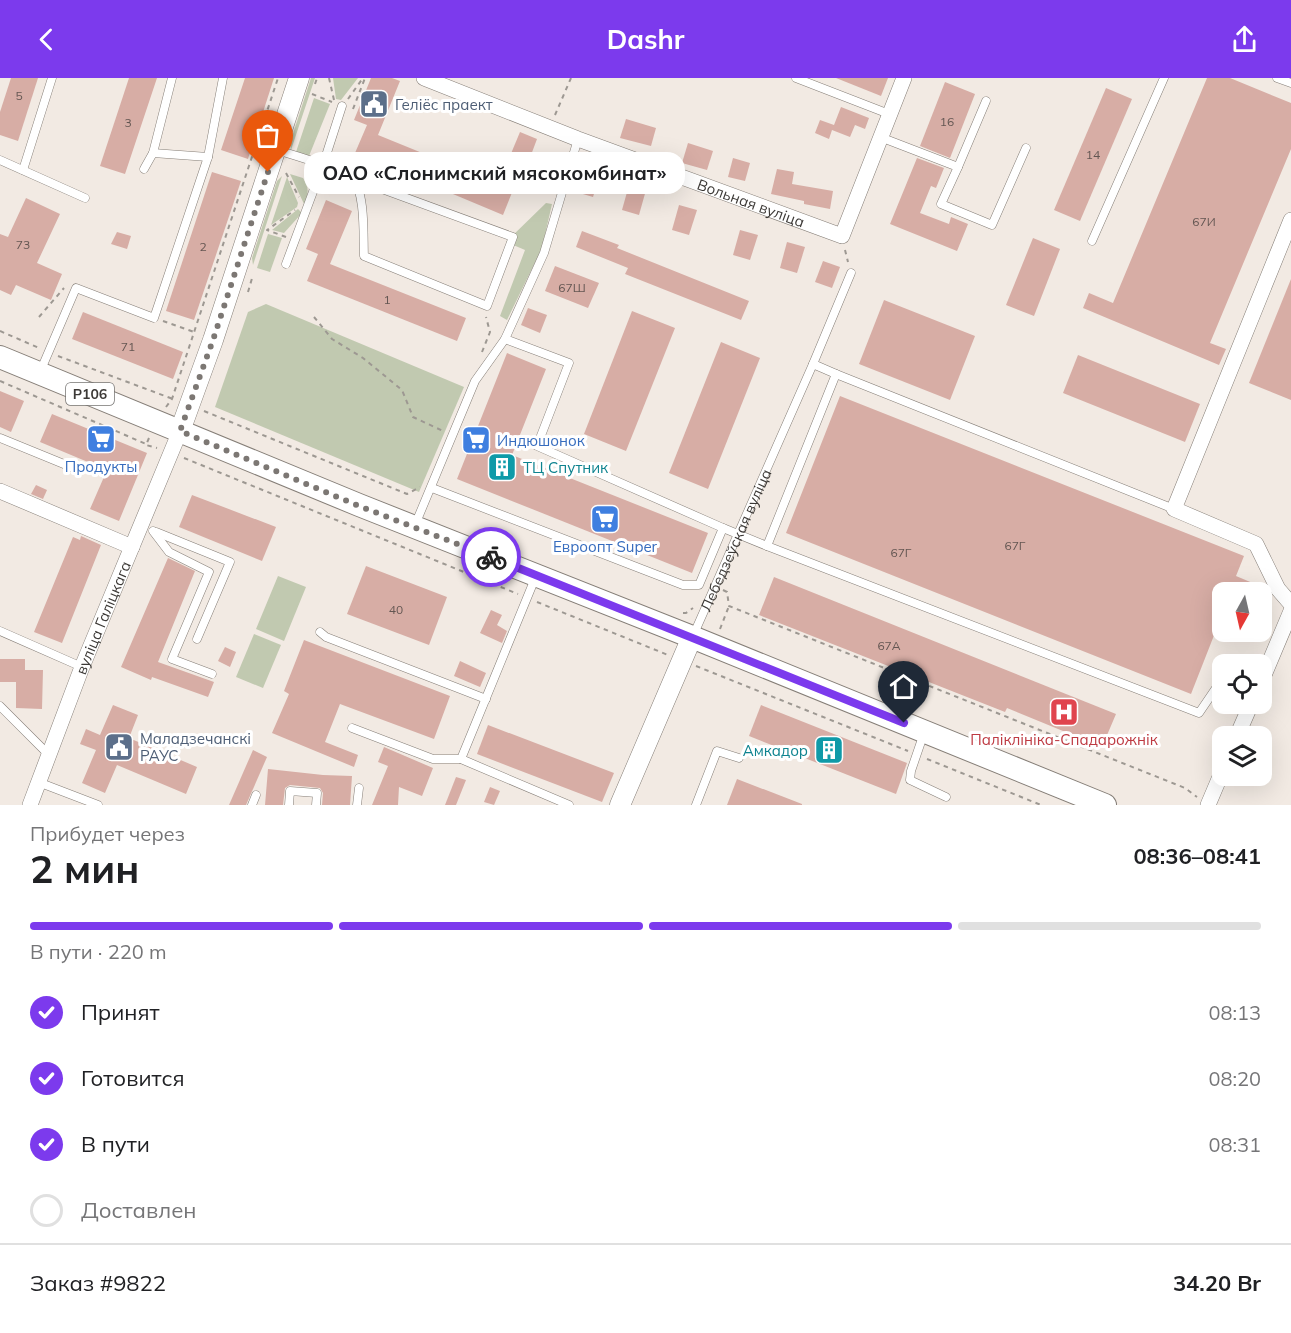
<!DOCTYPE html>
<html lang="ru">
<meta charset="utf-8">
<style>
body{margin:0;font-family:Mulish,sans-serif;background:#f6f6f6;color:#202124;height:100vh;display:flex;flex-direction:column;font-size:22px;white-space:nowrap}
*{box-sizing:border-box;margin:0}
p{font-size:20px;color:#757577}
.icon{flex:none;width:33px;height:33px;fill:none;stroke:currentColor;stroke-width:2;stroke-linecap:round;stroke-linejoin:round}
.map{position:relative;height:727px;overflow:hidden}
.sheet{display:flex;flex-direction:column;background:#fff;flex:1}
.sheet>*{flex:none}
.needle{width:39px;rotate:188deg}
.controls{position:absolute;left:1212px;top:504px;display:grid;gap:12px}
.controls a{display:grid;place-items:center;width:60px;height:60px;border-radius:12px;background:#fff;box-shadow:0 6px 24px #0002;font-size:30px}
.pin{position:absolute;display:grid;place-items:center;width:51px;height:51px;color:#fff;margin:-62px -26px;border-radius:50% 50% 50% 0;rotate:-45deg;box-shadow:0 0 6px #0007}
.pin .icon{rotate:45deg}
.courier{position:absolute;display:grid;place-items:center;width:60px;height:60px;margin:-30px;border:4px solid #7c3aed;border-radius:50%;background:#fff;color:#222;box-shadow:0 2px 8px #0007}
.bubble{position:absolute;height:42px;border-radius:18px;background:#fff;box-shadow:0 6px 24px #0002;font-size:20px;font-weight:700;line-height:42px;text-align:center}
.headline em{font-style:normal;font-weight:700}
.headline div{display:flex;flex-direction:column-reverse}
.headline{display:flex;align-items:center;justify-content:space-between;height:102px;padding:0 30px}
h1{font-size:39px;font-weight:700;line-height:45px}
.bar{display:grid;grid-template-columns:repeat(4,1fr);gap:9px 6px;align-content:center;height:72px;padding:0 30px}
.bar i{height:8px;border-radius:4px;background:#e0e0e0}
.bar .active{background:#7c3aed}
.bar p{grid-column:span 4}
.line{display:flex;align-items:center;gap:15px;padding:0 30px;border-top:2px solid #e0e0e0}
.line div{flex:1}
ol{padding:0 30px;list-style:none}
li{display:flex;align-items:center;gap:18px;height:66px}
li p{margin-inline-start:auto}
li .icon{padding:6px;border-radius:50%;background:#7c3aed;color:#fff;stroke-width:4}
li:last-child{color:#757577}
li i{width:33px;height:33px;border:3px solid #e0e0e0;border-radius:50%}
header{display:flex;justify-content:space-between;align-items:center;height:78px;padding:0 30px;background:#7c3aed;color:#fff;font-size:27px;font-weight:700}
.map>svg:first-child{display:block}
.green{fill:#c1c9b0}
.building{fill:#d7ada5}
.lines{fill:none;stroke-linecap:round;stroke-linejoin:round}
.lane-casing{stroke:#857e77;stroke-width:9}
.street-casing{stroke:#857e77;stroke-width:16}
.secondary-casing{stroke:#857e77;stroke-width:21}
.primary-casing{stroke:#857e77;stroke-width:24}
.path{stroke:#9d9892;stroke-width:2;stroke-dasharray:4.5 4.5;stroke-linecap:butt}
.lane{stroke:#fff;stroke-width:8}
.street{stroke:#fff;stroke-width:15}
.secondary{stroke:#fff;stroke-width:20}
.primary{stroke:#fff;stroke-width:22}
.done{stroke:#7c7773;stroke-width:6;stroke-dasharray:0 10.8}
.route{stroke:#7c3aed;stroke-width:8}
.labels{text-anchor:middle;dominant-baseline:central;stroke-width:6;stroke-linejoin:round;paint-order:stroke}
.number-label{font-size:12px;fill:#635652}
.shield{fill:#fff;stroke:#767472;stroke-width:1.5}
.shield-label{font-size:14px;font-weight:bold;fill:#3c3936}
.service-label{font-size:15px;fill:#4e5e75;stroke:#fff;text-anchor:start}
.street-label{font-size:15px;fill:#3c3936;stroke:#fff}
.shop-label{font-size:15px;fill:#366cbe;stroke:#fff}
.culture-label{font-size:15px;fill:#0d838f;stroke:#fff;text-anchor:start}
.health-label{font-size:15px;fill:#be3a42;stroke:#fff}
</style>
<header><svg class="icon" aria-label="back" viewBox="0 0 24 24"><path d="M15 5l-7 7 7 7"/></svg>Dashr<svg class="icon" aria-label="share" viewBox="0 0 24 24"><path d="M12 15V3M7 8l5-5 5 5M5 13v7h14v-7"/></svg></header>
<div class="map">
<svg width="1291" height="727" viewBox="0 0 1291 727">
<rect width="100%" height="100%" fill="#f2eae3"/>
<g class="green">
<path d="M311 0H315L291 72 290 65Z"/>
<path d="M333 0H358L341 22 336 21Z"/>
<path d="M314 20 330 26 309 78 296 74Z"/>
<path d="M290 96 303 100C309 109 309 116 304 126Z"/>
<path d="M282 98 253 187 252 180 277 103Z"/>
<path d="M287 99 298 125 297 129 271 147Z"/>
<path d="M546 125 552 126 542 170 507 242 500 238 525 172 506 164Z"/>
<path d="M298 131 302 135 284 155 272 152Z"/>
<path d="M268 156 282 160 270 194 257 190Z"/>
<path d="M266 226 464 309 419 414 215 329 248 234Z"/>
<path d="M278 498 306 509 284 563 256 551Z"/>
<path d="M254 556 281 567 263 610 236 599Z"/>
</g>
<g class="building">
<path d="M11 0H38L18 63 0 57V34Z"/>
<path d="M129 0H157L125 96 100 88Z"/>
<path d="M245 0H274L248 81 221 72Z"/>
<path d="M371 0H392L400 3 378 57 513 112 503 137 355 75 367 47 354 42Z"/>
<path d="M836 0H888L881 18Z"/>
<path d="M1207 0H1230L1291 25V71L1210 265 1226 271 1219 287 1083 230 1089 215 1113 225Z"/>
<path d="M945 4 975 16 950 80 920 68Z"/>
<path d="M1106 10 1132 21 1080 143 1054 132Z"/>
<path d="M841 29 869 40 865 51 855 47 850 59 832 52 829 61 815 55 820 42 834 47Z"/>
<path d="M626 41 656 50 651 68 620 60Z"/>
<path d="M520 54 537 61 528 85 510 78Z"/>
<path d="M688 65 713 73 707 92 682 85Z"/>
<path d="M733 80 750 85 745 103 728 99Z"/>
<path d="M917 80 944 90 936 110 931 108 920 135 949 146 951 139 968 146 957 173 890 146Z"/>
<path d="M583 89 601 94 593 119 576 114Z"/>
<path d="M777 91 794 94 792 106 833 113 830 131 804 126V123L771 116Z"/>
<path d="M212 94 241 103 194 242 166 233Z"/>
<path d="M629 107 646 112 639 137 622 132Z"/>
<path d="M26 120 60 136 37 185 62 196 51 222 16 207 11 217 0 212V156L8 159Z"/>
<path d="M326 122 352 133 330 186 466 240 457 263 307 203 318 176 306 171Z"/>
<path d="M679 127 697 132 689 157 672 152Z"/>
<path d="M740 152 758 157 750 182 733 177Z"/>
<path d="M582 153 619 167 617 170 749 223 741 242 625 196 628 190 576 169Z"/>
<path d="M117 154 131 158 127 171 111 166Z"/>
<path d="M1033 160 1060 171 1034 238 1006 227Z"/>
<path d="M787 164 805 169 797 195 780 190Z"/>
<path d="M823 183 840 189 832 210 815 204Z"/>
<path d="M555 188 599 205 588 230 545 213Z"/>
<path d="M1291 201V322L1249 305Z"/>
<path d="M884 222 975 258 950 322 859 286Z"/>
<path d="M528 230 547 237 540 255 521 247Z"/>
<path d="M632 233 675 250 626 373 584 356Z"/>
<path d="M83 234 183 274 173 301 72 261Z"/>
<path d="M721 264 760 280 708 411 669 395Z"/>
<path d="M507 275 546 291 512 377 708 455 692 495 457 401Z"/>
<path d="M1078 277 1200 326 1185 364 1063 315Z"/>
<path d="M0 313 24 323 11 354 0 349Z"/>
<path d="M840 318 1244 478 1236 498 1255 506 1251 514H1222V537L1191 616 786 455Z"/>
<path d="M52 336 147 375 119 443 90 431 107 392 40 364Z"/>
<path d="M36 407 47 412 43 421 31 416Z"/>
<path d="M192 417 276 449 262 483 179 449Z"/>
<path d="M81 458 101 467 62 565 34 554 73 459 80 462Z"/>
<path d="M168 480 195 493 158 584 214 604 208 619 152 599 151 602 121 589Z"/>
<path d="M366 488 447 519 429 567 347 536Z"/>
<path d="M774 499 1116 636 1102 669 1007 630 1005 634 759 537Z"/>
<path d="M491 532 502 537 497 547 507 553 502 565 480 555Z"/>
<path d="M304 562 450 618 434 661 340 626 325 664 358 677 354 689 272 655 289 616 284 613Z"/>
<path d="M225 569 236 574 230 589 218 583Z"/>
<path d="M0 581H25V592H43L42 631 16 630V604H0Z"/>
<path d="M460 583 486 595 480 609 454 598Z"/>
<path d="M113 627 138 637 129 660 197 689 186 716 117 687 105 715 82 705 96 672 80 666 86 651 100 657Z"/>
<path d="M761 627 907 685 896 716 749 658Z"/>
<path d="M488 647 614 695 602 724 477 676Z"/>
<path d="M384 669 433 690 422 718 399 709 398 727H372L388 688 378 684Z"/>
<path d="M253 672 267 679 246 727H229Z"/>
<path d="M268 691 323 697 352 698 350 727H322L323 715 320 710 290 707 285 710 283 727H265Z"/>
<path d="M456 699 466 702 456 727H445Z"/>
<path d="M737 701 802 726V727H727Z"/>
<path d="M490 709 500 713 494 727 484 724Z"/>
</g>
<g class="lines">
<g class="lane-casing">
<g id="lane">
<path d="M796 0 889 36"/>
<path d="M1277 0 1291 5"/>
<path d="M880 59 958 89 941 126 992 147 1026 70"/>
<path d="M277 72C293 77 342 91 352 100 366 114 363 160 364 178L487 228 513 159 352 100"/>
<path d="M153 75 172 0"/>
<path d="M0 82 85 120"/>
<path d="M958 89 986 23"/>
<path d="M144 91 153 75 208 79"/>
<path d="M23 92 52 0"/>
<path d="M1092 163 1164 0"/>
<path d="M286 186 323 87 342 28"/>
<path d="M505 261 569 285 537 368 723 450"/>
<path d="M813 286 851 195"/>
<path d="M40 294 76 210 154 240 208 79 223 0"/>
<path d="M0 360 76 391"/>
<path d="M432 410 683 507H699L723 450 767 468 836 296 1174 431"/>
<path d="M415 447 475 303 505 261 544 175 578 61"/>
<path d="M153 453 169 474 209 494 172 581 212 596"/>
<path d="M156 454 230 484 197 561"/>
<path d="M767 468 1199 635 1216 610 1222 613"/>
<path d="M536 498 461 681 569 727"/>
<path d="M0 553 82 589"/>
<path d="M320 554 326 559 486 621"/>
<path id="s1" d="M693 558 813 286 836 296"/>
<path d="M0 628 49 677"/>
<path d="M352 650 433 681H461"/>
<path d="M924 655 911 693 910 702 946 719"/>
<path d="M38 704 98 727"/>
<path d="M252 727 256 717"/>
<path d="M289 727 290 713 317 715 316 727"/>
<path d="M357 727 359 710"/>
<path d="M696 727 717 673 739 680"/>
</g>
</g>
<g class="street-casing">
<g id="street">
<path id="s2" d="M424 0 578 61 842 158 904 0"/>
<path d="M1291 142 1174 431 1256 466 1278 511 1291 526"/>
<path d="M0 413 132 469"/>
<path d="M1262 602 1291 533"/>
<path d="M1237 658 1251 626"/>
<path id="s3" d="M30 727 82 589 180 353"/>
<path d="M1208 727 1222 694"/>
</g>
</g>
<g class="secondary-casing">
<g id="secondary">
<path d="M180 353 213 262 299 0"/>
<path d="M620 727 692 559"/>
</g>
</g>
<g class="primary-casing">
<path id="primary" d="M0 279 359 427 692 559 1105 727"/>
</g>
<g class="path">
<path d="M329 0 334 22"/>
<path d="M315 6 317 0"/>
<path d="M312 16 332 24"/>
<path d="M348 21 363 0"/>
<path d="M353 31 365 0"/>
<path d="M555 37 571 0"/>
<path d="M286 95 299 119"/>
<path d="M286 159 267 152 295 132"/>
<path d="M845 172 848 184"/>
<path d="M248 214 253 197"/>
<path d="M39 239 64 210"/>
<path d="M314 239 332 261 363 280 402 312 413 339 443 353"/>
<path d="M163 243 194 254"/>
<path d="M0 253 39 270"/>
<path d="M482 274 490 254 486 239"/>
<path d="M58 278 173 321"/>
<path d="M0 303 146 366"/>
<path d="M166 329 172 321 278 0"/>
<path d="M204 333 407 416 420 409"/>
<path d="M149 360 146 367 157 370"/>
<path d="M184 380 518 516"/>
<path d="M723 512 727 514 729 528 1185 710 1197 719"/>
<path d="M537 524 668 577"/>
<path d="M683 535H686L693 530"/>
<path d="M720 551 729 528"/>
<path d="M696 588 908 673"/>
<path d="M927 681 1041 727"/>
</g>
<use href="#lane" class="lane"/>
<use href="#street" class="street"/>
<use href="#secondary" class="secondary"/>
<use href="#primary" class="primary"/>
</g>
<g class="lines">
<path class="done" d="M268 94 213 262 180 353 359 428 491 479"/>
<path class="route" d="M491 479 904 645"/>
</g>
<defs>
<g id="civic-square" transform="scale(1.5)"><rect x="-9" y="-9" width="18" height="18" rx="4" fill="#5c6f8a" stroke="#fff"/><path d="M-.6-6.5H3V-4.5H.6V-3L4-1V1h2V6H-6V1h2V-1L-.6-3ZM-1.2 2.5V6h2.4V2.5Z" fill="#fff"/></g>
<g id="supermarket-square" transform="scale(1.5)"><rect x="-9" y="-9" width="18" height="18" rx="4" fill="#3f7fe0" stroke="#fff"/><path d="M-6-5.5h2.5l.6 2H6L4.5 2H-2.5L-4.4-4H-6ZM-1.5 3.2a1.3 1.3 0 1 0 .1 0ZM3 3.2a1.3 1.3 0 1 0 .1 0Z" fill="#fff"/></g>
<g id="building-square" transform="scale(1.5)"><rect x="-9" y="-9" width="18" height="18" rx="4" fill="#0f9aa8" stroke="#fff"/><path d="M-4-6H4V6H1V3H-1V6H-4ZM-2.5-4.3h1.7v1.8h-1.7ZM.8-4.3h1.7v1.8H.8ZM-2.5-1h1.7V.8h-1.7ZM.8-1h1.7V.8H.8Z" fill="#fff"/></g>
<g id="hospital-square" transform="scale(1.5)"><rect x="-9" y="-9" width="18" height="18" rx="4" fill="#e0444e" stroke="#fff"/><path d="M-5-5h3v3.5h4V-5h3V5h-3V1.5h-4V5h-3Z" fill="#fff"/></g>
</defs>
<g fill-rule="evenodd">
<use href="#civic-square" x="374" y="26"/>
<use href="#supermarket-square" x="101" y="361"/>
<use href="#supermarket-square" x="476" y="362"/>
<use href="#building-square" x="502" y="389"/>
<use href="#supermarket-square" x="605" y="441"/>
<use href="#hospital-square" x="1064" y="634"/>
<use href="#civic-square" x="119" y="669"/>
<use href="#building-square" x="829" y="672"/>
</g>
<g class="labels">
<g class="number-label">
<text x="19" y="17">5</text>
<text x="947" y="43">16</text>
<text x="128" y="44">3</text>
<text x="1093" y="76">14</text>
<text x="1204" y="143">67И</text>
<text x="23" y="166">73</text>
<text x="203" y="168">2</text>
<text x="572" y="209">67Ш</text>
<text x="387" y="221">1</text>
<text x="128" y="268">71</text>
<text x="1015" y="467">67Г</text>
<text x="901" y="474">67Г</text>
<text x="396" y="531">40</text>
<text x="889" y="567">67А</text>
</g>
<rect class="shield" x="66" y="305" width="48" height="22" rx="4.5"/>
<g class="shield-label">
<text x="90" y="316">Р106</text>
</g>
<g class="service-label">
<text x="395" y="26">Геліёс праект</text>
<text x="140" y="660">Маладзечанскі<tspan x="140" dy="17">РАУС</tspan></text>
</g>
<g class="street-label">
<text stroke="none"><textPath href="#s2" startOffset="350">Вольная вуліца</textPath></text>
<text stroke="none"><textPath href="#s1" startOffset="105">Лебедзеўская вуліца</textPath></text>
<text stroke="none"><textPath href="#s3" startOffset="201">вуліца Галіцкага</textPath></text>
</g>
<g class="shop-label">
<text x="497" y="362" text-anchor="start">Индюшонок</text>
<text x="101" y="388">Продукты</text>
<text x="605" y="468">Евроопт Super</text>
</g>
<g class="culture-label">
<text x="523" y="389">ТЦ Спутник</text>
<text x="808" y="672" text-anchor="end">Амкадор</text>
</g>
<g class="health-label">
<text x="1064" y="661">Паліклініка-Спадарожнік</text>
</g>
</g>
</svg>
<div class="controls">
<a><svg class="needle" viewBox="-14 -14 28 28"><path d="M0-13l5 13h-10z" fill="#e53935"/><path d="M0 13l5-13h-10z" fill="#757577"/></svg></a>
<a><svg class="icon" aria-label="locate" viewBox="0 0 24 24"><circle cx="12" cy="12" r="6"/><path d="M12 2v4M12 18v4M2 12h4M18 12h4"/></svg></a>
<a><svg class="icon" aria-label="layers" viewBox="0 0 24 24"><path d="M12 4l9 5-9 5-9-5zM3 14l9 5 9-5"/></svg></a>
</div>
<div class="pin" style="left:268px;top:94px;background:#ea580c"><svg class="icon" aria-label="bag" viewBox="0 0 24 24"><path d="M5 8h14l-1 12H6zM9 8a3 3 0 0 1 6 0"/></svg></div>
<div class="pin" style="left:904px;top:645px;background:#1f2937"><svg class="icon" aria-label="home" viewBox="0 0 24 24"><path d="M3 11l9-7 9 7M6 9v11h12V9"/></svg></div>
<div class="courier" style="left:491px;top:479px"><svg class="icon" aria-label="bike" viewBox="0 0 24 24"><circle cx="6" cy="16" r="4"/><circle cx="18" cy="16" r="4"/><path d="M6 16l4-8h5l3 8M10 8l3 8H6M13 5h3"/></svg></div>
<div class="bubble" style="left:304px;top:74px;width:381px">ОАО «Слонимский мясокомбинат»</div>
</div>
<section class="sheet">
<div class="headline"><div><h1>2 мин</h1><p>Прибудет через</p></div><em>08:36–08:41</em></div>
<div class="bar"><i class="active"></i><i class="active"></i><i class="active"></i><i></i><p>В пути · 220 m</p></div>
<ol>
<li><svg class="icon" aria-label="check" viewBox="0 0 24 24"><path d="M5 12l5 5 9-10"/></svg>Принят<p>08:13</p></li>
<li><svg class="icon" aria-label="check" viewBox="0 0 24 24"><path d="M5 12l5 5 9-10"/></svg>Готовится<p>08:20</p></li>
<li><svg class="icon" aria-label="check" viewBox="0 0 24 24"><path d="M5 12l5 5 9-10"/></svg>В пути<p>08:31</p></li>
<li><i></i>Доставлен</li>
</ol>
<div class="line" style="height:78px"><div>Заказ #9822</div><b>34.20 Br</b></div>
</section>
